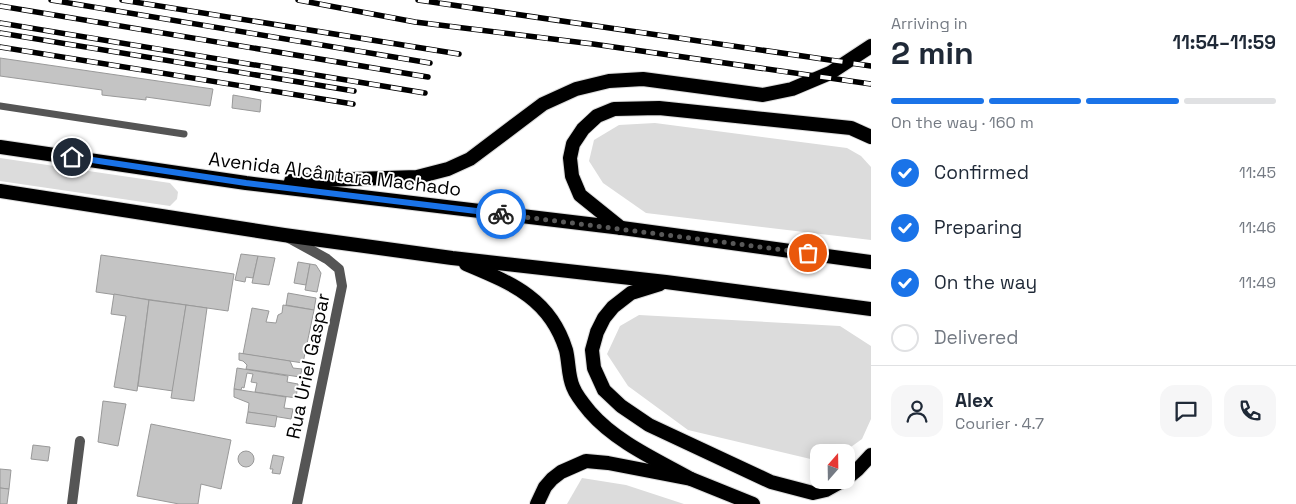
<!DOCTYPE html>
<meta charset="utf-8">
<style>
body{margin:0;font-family:"Space Grotesk",sans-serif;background:#f6f6f7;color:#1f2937;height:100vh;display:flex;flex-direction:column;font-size:19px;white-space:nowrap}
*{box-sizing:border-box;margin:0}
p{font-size:16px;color:#747a83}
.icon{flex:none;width:28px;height:28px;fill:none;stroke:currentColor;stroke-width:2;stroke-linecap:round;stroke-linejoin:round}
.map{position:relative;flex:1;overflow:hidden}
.details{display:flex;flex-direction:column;background:#fff;width:425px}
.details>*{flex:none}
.needle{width:32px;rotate:20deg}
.fabs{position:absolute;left:810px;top:444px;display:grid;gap:10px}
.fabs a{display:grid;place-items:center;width:45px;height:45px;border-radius:10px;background:#fff;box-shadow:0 2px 12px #0003;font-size:25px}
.pin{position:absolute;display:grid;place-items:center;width:42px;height:42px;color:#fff;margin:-21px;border:2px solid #fff;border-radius:50%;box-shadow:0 1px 5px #0007}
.courier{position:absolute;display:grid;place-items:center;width:50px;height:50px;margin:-25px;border:4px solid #1a73e8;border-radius:50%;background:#fff;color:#222;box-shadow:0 1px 6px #0007}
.head em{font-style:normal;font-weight:800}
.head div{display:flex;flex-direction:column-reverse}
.head{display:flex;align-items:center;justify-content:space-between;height:85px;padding:0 20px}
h1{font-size:32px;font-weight:800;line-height:38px}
.bar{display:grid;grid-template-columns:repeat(4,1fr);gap:8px 5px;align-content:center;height:60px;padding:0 20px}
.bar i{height:6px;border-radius:4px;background:#e0e1e3}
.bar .current{background:#1a73e8}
.bar p{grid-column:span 4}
.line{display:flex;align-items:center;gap:12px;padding:0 20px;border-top:1px solid #e0e1e3}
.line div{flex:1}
.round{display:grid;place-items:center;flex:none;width:52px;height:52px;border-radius:15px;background:#f6f6f7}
ol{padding:0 20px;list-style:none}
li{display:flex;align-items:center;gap:15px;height:55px}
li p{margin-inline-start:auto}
li .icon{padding:5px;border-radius:50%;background:#1a73e8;color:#fff;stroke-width:4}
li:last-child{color:#747a83}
li i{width:28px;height:28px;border:2px solid #e0e1e3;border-radius:50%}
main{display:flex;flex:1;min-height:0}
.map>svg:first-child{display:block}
.green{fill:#dcdcdc}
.building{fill:#c4c4c4;stroke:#999}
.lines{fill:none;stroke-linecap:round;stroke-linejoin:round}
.trunk-casing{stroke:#dbdbdb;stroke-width:16}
.service{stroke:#555;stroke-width:7}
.minor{stroke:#555;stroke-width:10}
.trunk{stroke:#000;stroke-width:14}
.rail-casing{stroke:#000;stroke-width:5.5}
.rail{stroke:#fff;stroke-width:4;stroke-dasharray:11;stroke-linecap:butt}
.done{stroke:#595959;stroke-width:5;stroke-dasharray:0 9}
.route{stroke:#1a73e8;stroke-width:6}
.labels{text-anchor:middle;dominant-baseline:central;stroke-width:4;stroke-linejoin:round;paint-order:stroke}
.street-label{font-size:19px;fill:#000;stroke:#fff}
</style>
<main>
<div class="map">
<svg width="871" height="504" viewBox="0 0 871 504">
<rect width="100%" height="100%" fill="#fff"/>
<g class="green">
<path d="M655 123 847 148 861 156 871 167V240L646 213 603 183 589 161 594 140 619 125Z"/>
<path d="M0 158 170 183 178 192 177 199 170 206 0 181Z"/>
<path d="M639 315 840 326 871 346V419L862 439 844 452H819V461L688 430 628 386 607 354 620 326Z"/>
<path d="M582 478 626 485 684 504H567Z"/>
</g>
<g class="building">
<path d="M0 58 213 89 210 106 146 97V100L102 95V90L0 76Z"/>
<path d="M233 95 261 100 260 112 232 108Z"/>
<path d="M241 254 258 256 253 278 246 277 245 282 235 280Z"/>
<path d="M101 255 234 274 228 311 96 292Z"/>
<path d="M258 256 275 258 269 285 252 283Z"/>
<path d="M298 262 310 264 306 285 294 283Z"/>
<path d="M310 264 316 265 321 273 317 292 305 290Z"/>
<path d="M288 293 316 298 314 310 286 305Z"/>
<path d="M114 294 149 300 137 391 114 387 126 316 111 314Z"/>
<path d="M149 300 186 305 173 391 138 386Z"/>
<path d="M186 305 207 308 194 401 171 398Z"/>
<path d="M283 305 314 310 303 363 243 354 252 308 269 311 266 322 276 323 278 315 282 313Z"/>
<path d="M239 353 290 361 293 368 302 369 300 377 246 369 247 365 243 361 239 360Z"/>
<path d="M237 368 288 376 287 382 298 384 296 398 255 392 257 383 251 382 253 374 247 373 244 388 242 387 241 390 234 389Z"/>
<path d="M234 389 286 397 284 408 293 409 291 419 248 412 249 403 234 397Z"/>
<path d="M103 401 126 404 118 446 98 442Z"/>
<path d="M248 412 277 416 275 427 246 423Z"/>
<path d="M151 424 231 440 221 489 201 484 198 504H179L137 496Z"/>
<path d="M33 445 50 447 48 461 31 459Z"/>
<circle cx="246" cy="459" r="8"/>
<path d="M273 455 284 457 280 474 272 473 273 469H270Z"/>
<path d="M0 469 11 470 9 489 0 488Z"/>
<path d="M0 488 9 489 7 504H0Z"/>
</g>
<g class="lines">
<g class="trunk-casing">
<g id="trunk">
<path d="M0 147 246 183 622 228 871 262"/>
<path d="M291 181 417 177 448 169 470 159 543 104 576 89 609 81 643 79 763 95 792 89 830 73 871 46"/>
<path d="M0 191 284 235 452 258 666 282 871 309"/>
<path d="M621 228 580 195 572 176 570 158 573 144 583 129 597 116 614 109 659 108 851 128 871 137"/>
<path d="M466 264C511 283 550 298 566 350 569 362 568 376 573 387 576 395 585 406 590 412 616 442 657 460 691 479"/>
<path d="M660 284 631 293 613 307 604 318 597 332 592 350 594 368 604 390 621 406 649 425 771 482 813 493 826 490 844 480"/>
<path d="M846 479 858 469 871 455"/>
<path d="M537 504 545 487 552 479 561 472 586 461 608 463 691 479 753 504"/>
</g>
</g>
<path class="service" d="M0 106 184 134"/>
<g class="minor">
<path d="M289 238 327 259 339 269 342 286 297 504"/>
<path d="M72 504 80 441"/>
</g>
<use href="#trunk" class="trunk"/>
<g class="rail-casing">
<g id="rail">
<path d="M51 0 430 63"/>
<path d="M122 0 459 54"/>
<path d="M298 0 415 22 593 44 871 84"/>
<path d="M418 0 871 66"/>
<path d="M0 6 428 77"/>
<path d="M0 23 425 93"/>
<path d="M0 33 354 91"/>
<path d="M0 47 353 104"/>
</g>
</g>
<use href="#rail" class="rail"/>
</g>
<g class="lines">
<path class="done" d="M501 214 808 253"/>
<path class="route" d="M72 157 246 183 501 214"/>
</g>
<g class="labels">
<g class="street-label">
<text transform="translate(335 174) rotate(7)">Avenida Alcântara Machado</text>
<text transform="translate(308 366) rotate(-78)">Rua Uriel Gaspar</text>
</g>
</g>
</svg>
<div class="fabs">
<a><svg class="needle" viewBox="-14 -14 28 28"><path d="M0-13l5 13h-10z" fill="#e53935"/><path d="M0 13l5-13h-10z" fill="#747a83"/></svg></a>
</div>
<div class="pin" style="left:808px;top:253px;background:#ea580c"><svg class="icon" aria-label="bag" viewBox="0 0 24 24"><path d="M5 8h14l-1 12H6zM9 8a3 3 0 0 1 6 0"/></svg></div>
<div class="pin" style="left:72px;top:157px;background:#1f2937"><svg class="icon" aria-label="home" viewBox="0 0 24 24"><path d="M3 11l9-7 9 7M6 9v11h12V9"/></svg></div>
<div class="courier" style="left:501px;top:214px"><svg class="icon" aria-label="bike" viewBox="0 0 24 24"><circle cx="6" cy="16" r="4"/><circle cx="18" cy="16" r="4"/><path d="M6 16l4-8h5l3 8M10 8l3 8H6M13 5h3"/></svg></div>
</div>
<section class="details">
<div class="head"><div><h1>2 min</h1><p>Arriving in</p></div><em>11:54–11:59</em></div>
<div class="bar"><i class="current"></i><i class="current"></i><i class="current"></i><i></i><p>On the way · 160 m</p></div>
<ol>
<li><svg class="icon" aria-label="check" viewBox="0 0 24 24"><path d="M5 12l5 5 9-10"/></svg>Confirmed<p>11:45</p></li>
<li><svg class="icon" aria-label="check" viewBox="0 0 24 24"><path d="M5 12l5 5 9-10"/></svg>Preparing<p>11:46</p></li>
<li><svg class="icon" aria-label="check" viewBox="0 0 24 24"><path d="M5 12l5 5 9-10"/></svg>On the way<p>11:49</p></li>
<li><i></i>Delivered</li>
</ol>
<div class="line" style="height:90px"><a class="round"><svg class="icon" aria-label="person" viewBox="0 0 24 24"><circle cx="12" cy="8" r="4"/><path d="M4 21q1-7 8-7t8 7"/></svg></a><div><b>Alex</b><p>Courier · 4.7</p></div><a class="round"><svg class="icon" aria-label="chat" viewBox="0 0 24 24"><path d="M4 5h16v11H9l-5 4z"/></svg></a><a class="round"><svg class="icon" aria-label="phone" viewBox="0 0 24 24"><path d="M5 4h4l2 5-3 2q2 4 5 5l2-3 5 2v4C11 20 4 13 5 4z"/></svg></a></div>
</section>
</main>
